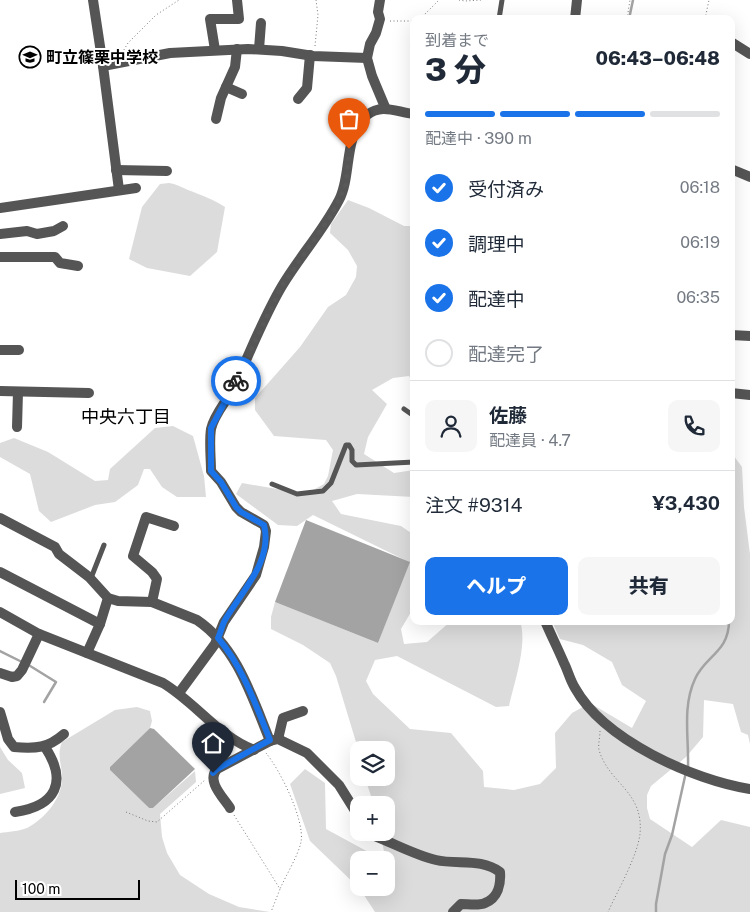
<!DOCTYPE html>
<html lang="ja">
<meta charset="utf-8">
<style>
body{margin:0;font-family:"Public Sans","Noto Sans JP",sans-serif;background:#f6f6f7;color:#1f2937;height:100vh;display:flex;flex-direction:column;font-size:19px;white-space:nowrap}
*{box-sizing:border-box;margin:0}
p{font-size:16px;color:#747a83}
.icon{flex:none;width:28px;height:28px;fill:none;stroke:currentColor;stroke-width:2;stroke-linecap:round;stroke-linejoin:round}
.map{position:relative;flex:1;overflow:hidden}
.details{position:absolute;left:410px;top:15px;width:325px;height:610px;display:flex;flex-direction:column;background:#fff;border-radius:10px;box-shadow:0 5px 20px #0002}
.details>*{flex:none}
.tools{position:absolute;left:350px;top:741px;display:grid;gap:10px}
.tools a{display:grid;place-items:center;width:45px;height:45px;border-radius:10px;background:#fff;box-shadow:0 5px 20px #0002;font-size:25px}
.scale{position:absolute;left:15px;bottom:12px;width:125px;box-sizing:border-box;padding-left:5px;border:2px solid #000;border-top:0;font-size:14px;line-height:18px;white-space:nowrap;color:#000;-webkit-text-stroke:4px #fff;paint-order:stroke}
.pin{position:absolute;display:grid;place-items:center;width:42px;height:42px;color:#fff;margin:-51px -21px;border-radius:50% 50% 50% 0;rotate:-45deg;box-shadow:0 0 5px #0007}
.pin .icon{rotate:45deg}
.courier{position:absolute;display:grid;place-items:center;width:50px;height:50px;margin:-25px;border:4px solid #1a73e8;border-radius:50%;background:#fff;color:#222;box-shadow:0 1px 6px #0007}
.head em{font-style:normal;font-weight:800}
.head div{display:flex;flex-direction:column-reverse}
.head{display:flex;align-items:center;justify-content:space-between;height:85px;padding:0 15px}
h1{font-size:32px;font-weight:800;line-height:38px}
.bar{display:grid;grid-template-columns:repeat(4,1fr);gap:8px 5px;align-content:center;height:60px;padding:0 15px}
.bar i{height:6px;border-radius:4px;background:#e0e1e3}
.bar .selected{background:#1a73e8}
.bar p{grid-column:span 4}
.line{display:flex;align-items:center;gap:12px;padding:0 15px;border-top:1px solid #e0e1e3}
.line div{flex:1}
.round{display:grid;place-items:center;flex:none;width:52px;height:52px;border-radius:10px;background:#f6f6f7}
ol{padding:0 15px;list-style:none}
li{display:flex;align-items:center;gap:15px;height:55px}
li p{margin-inline-start:auto}
li .icon{padding:5px;border-radius:50%;background:#1a73e8;color:#fff;stroke-width:4}
li:last-child{color:#747a83}
li i{width:28px;height:28px;border:2px solid #e0e1e3;border-radius:50%}
.button{display:flex;gap:10px;margin-top:auto;padding:10px 15px}
.button a{flex:1;height:58px;border-radius:10px;background:#1a73e8;color:#fff;font-size:20px;font-weight:800;line-height:58px;text-align:center}
.button a+a{background:#f6f6f7;color:#1f2937}
.map>svg:first-child{display:block}
.green{fill:#dcdcdc}
.water{fill:#a3a3a3}
.lines{fill:none;stroke-linecap:round;stroke-linejoin:round}
.stream{stroke:#a3a3a3;stroke-width:2.5}
.path{stroke:#777;stroke-width:1;stroke-dasharray:1 2.5;stroke-linecap:butt}
.service{stroke:#555;stroke-width:5}
.minor{stroke:#555;stroke-width:10}
.tertiary{stroke:#555;stroke-width:10}
.done{stroke:#595959;stroke-width:5;stroke-dasharray:0 9}
.route{stroke:#1a73e8;stroke-width:6}
.labels{text-anchor:middle;dominant-baseline:central;stroke-width:4;stroke-linejoin:round;paint-order:stroke}
.poi-label{font-size:16px;font-weight:bold;fill:#000;stroke:#fff;text-anchor:start}
.neighbourhood-label{font-size:18px;fill:#000;stroke:#fff}
</style>
<div class="map">
<svg width="750" height="912" viewBox="0 0 750 912">
<rect width="100%" height="100%" fill="#fff"/>
<g class="green">
<path d="M169 183C176 184 181 187 188 190 201 195 213 199 225 207L217 252 190 276 147 268 129 259 142 207 160 184Z"/>
<path d="M348 200 369 208 404 226H414V384L409 376 393 378 372 390 387 404 368 437 364 454 394 473 414 470V497L357 494 332 501 341 514 401 526 414 535V607L401 629 404 644 427 642 451 621H520C528 644 514 683 509 706L496 707 397 656 375 660 366 681 373 694 410 729 451 733 483 771 484 787 514 790 540 784 556 768 555 733 572 713 590 703 632 728 646 701 622 685 612 662 583 645 560 639 552 621H731V452L742 467 744 507 750 554V744L748 735 741 732 733 704 704 700 703 737 686 757 651 786 647 795V808L650 819 692 847 721 820 750 827V912H375L360 889 310 841 290 784 305 769 325 783 326 829 383 860H359V888H386V860L380 833 386 832V805H374L365 778H386V750H359V752L336 676 330 663 303 645 271 629V617L275 602 378 643 409 562 313 515 297 526 278 525 236 494 242 483 306 494 324 484 328 476 333 450 326 440 274 436 255 410V398L300 347 328 307 346 295 356 277 357 266 348 250 330 233 331 224Z"/>
<path d="M173 426 193 436 204 476 206 497H177L162 487 150 469H144L138 485 115 502 95 505 51 522 39 511 30 474 0 457V443L14 438 48 452 95 481 108 480 110 469 155 428Z"/>
<path d="M137 707 150 711 152 721 150 728 110 767V770L149 808H153L195 771 196 782 160 814 162 837 167 853 180 875 209 894 239 907 270 912H0V833C8 832 19 831 27 828 44 819 61 800 62 780 63 767 56 756 62 742L115 710Z"/>
<path d="M0 747 8 760 22 773 25 788 0 794Z"/>
</g>
<g class="water">
<path d="M306 520 410 562 378 643 275 602Z"/>
<path d="M150 728 154 729 195 769 153 808H149L110 770V767Z"/>
</g>
<g class="lines">
<g class="stream">
<path d="M629 19 633 0"/>
<path d="M0 651 22 662"/>
<path d="M27 664 56 682 44 702"/>
<path d="M688 767C689 738 682 707 695 679 705 656 729 652 729 621"/>
<path d="M656 912V904L665 854 672 835 686 772"/>
</g>
<g class="path">
<path d="M459 0 465 1 481 0"/>
<path d="M420 19 439 0"/>
<path d="M627 19 630 0"/>
<path d="M705 19 709 0"/>
<path d="M390 21H414"/>
<path d="M315 46 318 15 316 0"/>
<path d="M122 53 128 43 156 15 179 0"/>
<path d="M600 731C600 737 598 744 599 750 609 784 644 791 640 834 637 857 618 890 608 912"/>
<path d="M266 753C280 770 305 820 301 842 298 856 286 875 280 889"/>
<path d="M126 812 148 821 157 822 205 780"/>
<path d="M234 815 280 889 271 912"/>
</g>
<g class="service">
<path d="M499 19 502 0"/>
<path d="M404 409 414 416"/>
<path d="M272 484 297 494 323 491 331 483 346 445H349L352 450V461L356 465 414 462"/>
<path d="M91 578 104 545"/>
</g>
<g class="minor">
<path d="M380 0 378 12 380 19 376 33 370 44 367 58 372 76 385 107"/>
<path d="M575 19 577 0"/>
<path d="M731 42 750 54"/>
<path d="M259 49 261 23"/>
<path d="M215 50 210 19H239L237 0"/>
<path d="M226 87 242 94"/>
<path d="M298 99 307 88 310 55"/>
<path d="M216 119 221 98 235 67 237 49"/>
<path d="M731 169 750 177"/>
<path d="M116 170 167 171"/>
<path d="M119 190 103 66 170 53 248 49 282 51 313 56 367 58"/>
<path d="M0 208 136 188"/>
<path d="M0 234 27 231 37 234 54 231 63 226"/>
<path d="M0 257H55L60 263 78 266"/>
<path d="M731 335 750 336"/>
<path d="M0 350H19"/>
<path d="M0 391 89 393"/>
<path d="M731 393 750 395"/>
<path d="M17 427 18 392"/>
<path d="M0 518 55 547 59 554 89 577 108 598 118 601 152 602 197 620C237 647 252 697 270 741"/>
<path d="M0 572 100 624 87 653"/>
<path d="M152 602 157 579 152 572 133 556 146 517 174 526"/>
<path d="M0 612 39 634 163 683C196 703 218 736 254 750"/>
<path d="M545 621C551 635 558 649 564 663 568 671 570 680 575 688 604 740 693 780 750 789"/>
<path d="M100 624 108 598"/>
<path d="M0 673 12 677 17 676 22 670 39 634"/>
<path d="M179 693 215 644 224 622 256 575 264 547 266 531 264 525 241 512 236 507 221 482 211 471C211 458 209 442 211 429 214 415 226 402 233 389 249 355 263 318 282 286 300 256 323 231 339 200 352 176 343 135 367 115 382 103 396 112 414 114"/>
<path d="M0 712 8 739 14 747C36 749 48 748 64 734"/>
<path d="M278 739 283 718 303 711"/>
<path d="M230 808C223 797 206 781 217 769L270 741 278 739 307 753 339 785 359 817"/>
<path d="M15 812C56 806 68 782 45 747"/>
<path d="M370 832 375 836C395 844 415 855 436 860 458 865 481 858 500 872 501 884 498 898 485 903 479 906 468 904 461 904L453 912"/>
</g>
<path class="tertiary" d="M93 0 103 66"/>
</g>
<g class="lines">
<path class="done" d="M236 381 282 286 330 217 340 198 346 184 349 149"/>
<path class="route" d="M213 773 217 769 270 740C256 706 243 667 218 638 221 632 222 625 225 620 242 591 273 561 264 525L241 512 236 507 221 482 211 471V428L236 381"/>
</g>
<defs>
<g id="school-ring" transform="scale(1.125)"><circle r="9.5" fill="#fff" stroke="#000" stroke-width="1.5"/><path d="M0-5L7-2L0 1L-7-2ZM-4 1L0 2.5L4 1V4Q0 6-4 4Z" fill="#000"/></g>
</defs>
<g fill-rule="evenodd">
<use href="#school-ring" x="30" y="57"/>
</g>
<g class="labels">
<g class="poi-label">
<text x="46" y="57">町立篠栗中学校</text>
</g>
<g class="neighbourhood-label">
<text x="126" y="416">中央六丁目</text>
</g>
</g>
</svg>
<div class="tools">
<a><svg class="icon" aria-label="layers" viewBox="0 0 24 24"><path d="M12 4l9 5-9 5-9-5zM3 14l9 5 9-5"/></svg></a>
<a>+</a>
<a>−</a>
</div>
<div class="scale">100 m</div>
<div class="pin" style="left:349px;top:149px;background:#ea580c"><svg class="icon" aria-label="bag" viewBox="0 0 24 24"><path d="M5 8h14l-1 12H6zM9 8a3 3 0 0 1 6 0"/></svg></div>
<div class="pin" style="left:213px;top:773px;background:#1f2937"><svg class="icon" aria-label="home" viewBox="0 0 24 24"><path d="M3 11l9-7 9 7M6 9v11h12V9"/></svg></div>
<div class="courier" style="left:236px;top:381px"><svg class="icon" aria-label="bike" viewBox="0 0 24 24"><circle cx="6" cy="16" r="4"/><circle cx="18" cy="16" r="4"/><path d="M6 16l4-8h5l3 8M10 8l3 8H6M13 5h3"/></svg></div>
<section class="details">
<div class="head"><div><h1>3 分</h1><p>到着まで</p></div><em>06:43–06:48</em></div>
<div class="bar"><i class="selected"></i><i class="selected"></i><i class="selected"></i><i></i><p>配達中 · 390 m</p></div>
<ol>
<li><svg class="icon" aria-label="check" viewBox="0 0 24 24"><path d="M5 12l5 5 9-10"/></svg>受付済み<p>06:18</p></li>
<li><svg class="icon" aria-label="check" viewBox="0 0 24 24"><path d="M5 12l5 5 9-10"/></svg>調理中<p>06:19</p></li>
<li><svg class="icon" aria-label="check" viewBox="0 0 24 24"><path d="M5 12l5 5 9-10"/></svg>配達中<p>06:35</p></li>
<li><i></i>配達完了</li>
</ol>
<div class="line" style="height:90px"><a class="round"><svg class="icon" aria-label="person" viewBox="0 0 24 24"><circle cx="12" cy="8" r="4"/><path d="M4 21q1-7 8-7t8 7"/></svg></a><div><b>佐藤</b><p>配達員 · 4.7</p></div><a class="round"><svg class="icon" aria-label="phone" viewBox="0 0 24 24"><path d="M5 4h4l2 5-3 2q2 4 5 5l2-3 5 2v4C11 20 4 13 5 4z"/></svg></a></div>
<div class="line" style="height:65px"><div>注文 #9314</div><b>¥3,430</b></div>
<div class="button"><a>ヘルプ</a><a>共有</a></div>
</section>
</div>
